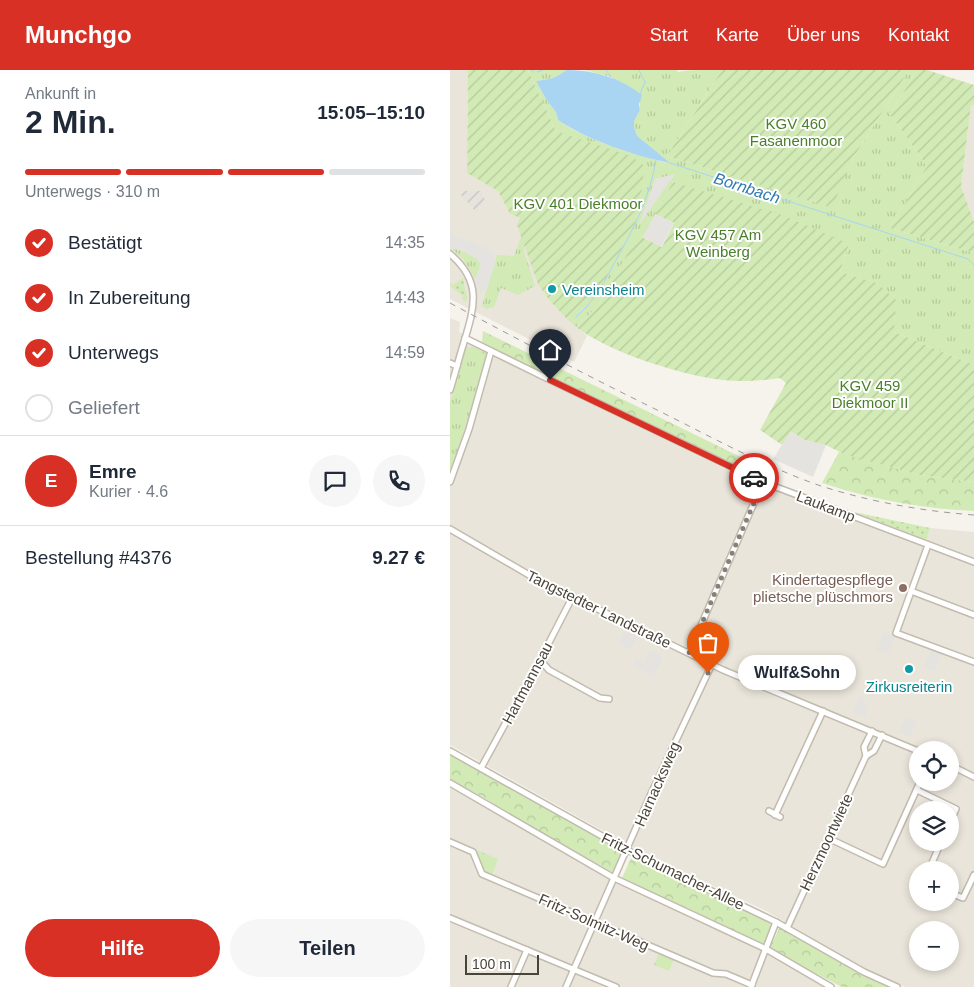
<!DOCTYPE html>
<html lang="de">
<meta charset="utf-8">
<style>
body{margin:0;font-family:Arial,sans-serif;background:#f6f6f7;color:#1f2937;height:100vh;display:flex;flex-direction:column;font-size:19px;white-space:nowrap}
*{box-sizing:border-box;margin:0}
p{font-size:16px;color:#747a83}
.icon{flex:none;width:28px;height:28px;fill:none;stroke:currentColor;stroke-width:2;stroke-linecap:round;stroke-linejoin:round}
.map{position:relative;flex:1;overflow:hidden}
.panel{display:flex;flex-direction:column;background:#fff;width:450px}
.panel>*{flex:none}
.controls{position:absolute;left:459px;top:671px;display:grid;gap:10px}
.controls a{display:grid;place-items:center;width:50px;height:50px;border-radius:50%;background:#fff;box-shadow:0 2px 8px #0003;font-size:25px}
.scale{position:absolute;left:15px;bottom:12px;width:74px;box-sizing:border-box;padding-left:5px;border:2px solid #4b4439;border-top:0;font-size:14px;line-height:18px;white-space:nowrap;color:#4b4439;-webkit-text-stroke:4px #fff;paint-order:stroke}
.pin{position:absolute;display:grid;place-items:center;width:42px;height:42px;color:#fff;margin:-51px -21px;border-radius:50% 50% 50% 0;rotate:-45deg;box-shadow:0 0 5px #0007}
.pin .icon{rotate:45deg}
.courier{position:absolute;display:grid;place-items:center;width:50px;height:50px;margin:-25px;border:4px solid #d93025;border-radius:50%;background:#fff;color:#222;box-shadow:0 1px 6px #0007}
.bubble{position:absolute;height:35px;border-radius:18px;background:#fff;box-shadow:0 2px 8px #0003;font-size:16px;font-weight:800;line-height:35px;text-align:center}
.headline em{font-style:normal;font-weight:800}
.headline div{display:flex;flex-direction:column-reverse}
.headline{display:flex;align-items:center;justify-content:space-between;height:85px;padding:0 25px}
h1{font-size:32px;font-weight:800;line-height:38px}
.bar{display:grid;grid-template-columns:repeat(4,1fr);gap:8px 5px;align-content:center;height:60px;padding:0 25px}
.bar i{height:6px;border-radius:4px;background:#e0e1e3}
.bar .active{background:#d93025}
.bar p{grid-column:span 4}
.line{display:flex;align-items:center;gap:12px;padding:0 25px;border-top:1px solid #e0e1e3}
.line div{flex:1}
.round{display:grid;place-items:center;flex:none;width:52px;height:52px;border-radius:26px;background:#f6f6f7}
ol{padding:0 25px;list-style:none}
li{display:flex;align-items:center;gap:15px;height:55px}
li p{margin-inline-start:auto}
li .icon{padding:5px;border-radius:50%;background:#d93025;color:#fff;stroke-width:4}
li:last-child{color:#747a83}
li i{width:28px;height:28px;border:2px solid #e0e1e3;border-radius:50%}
.button{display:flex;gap:10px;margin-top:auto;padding:10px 25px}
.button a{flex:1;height:58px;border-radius:30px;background:#d93025;color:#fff;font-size:20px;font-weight:800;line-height:58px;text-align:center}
.button a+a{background:#f6f6f7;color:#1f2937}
header{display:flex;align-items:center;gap:30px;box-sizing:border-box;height:70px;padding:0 25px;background:#d93025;color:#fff}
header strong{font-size:24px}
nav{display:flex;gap:28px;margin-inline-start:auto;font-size:18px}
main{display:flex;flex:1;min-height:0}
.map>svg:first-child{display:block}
.residential{fill:#eae5da;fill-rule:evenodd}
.industrial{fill:url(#industrial-furrows)}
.grass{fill:url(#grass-dots)}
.forest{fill:url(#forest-crowns)}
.park{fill:url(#park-tufts)}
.garden{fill:url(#garden-furrows)}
.parking{fill:#e5e3e0}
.water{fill:#a9d4f2}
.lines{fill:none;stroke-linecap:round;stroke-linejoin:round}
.stream{stroke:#a9d4f2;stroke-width:1}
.minor-casing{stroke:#c2bbae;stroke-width:8}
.minor{stroke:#fff;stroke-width:5}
.rail{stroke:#9a9a9a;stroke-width:1;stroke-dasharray:6 6;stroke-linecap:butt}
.done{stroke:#878178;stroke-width:5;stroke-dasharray:0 9}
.route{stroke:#d93025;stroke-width:6}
.culture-dot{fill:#0f9aa8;stroke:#fff;stroke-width:2}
.education-dot{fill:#8d6e63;stroke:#fff;stroke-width:2}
.labels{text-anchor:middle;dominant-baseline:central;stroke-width:4;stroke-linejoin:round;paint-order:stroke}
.park-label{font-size:15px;fill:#4a7f2a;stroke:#fff}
.culture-label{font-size:15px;fill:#0d838f;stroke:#fff;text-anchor:start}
.street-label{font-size:15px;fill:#4b4439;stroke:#fff}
.education-label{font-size:15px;fill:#785e54;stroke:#fff;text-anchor:end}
.water-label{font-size:16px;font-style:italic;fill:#2e7ab2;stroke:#fff}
</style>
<header>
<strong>Munchgo</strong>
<nav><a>Start</a><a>Karte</a><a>Über uns</a><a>Kontakt</a></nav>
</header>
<main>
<section class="panel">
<div class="headline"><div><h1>2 Min.</h1><p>Ankunft in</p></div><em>15:05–15:10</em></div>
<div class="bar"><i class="active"></i><i class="active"></i><i class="active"></i><i></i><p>Unterwegs · 310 m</p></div>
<ol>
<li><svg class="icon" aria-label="check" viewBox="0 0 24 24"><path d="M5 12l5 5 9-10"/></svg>Bestätigt<p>14:35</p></li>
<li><svg class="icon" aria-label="check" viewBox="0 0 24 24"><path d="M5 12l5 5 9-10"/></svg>In Zubereitung<p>14:43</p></li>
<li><svg class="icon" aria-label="check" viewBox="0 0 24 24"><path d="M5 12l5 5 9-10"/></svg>Unterwegs<p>14:59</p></li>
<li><i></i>Geliefert</li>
</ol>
<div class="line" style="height:90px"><b class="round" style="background:#d93025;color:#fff">E</b><div><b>Emre</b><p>Kurier · 4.6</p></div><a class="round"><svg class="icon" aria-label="chat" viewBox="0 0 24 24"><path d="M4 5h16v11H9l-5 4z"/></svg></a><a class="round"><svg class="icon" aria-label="phone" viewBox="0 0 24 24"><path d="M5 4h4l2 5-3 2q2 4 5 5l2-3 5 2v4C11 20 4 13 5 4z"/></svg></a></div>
<div class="line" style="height:65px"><div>Bestellung #4376</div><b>9.27 €</b></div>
<div class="button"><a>Hilfe</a><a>Teilen</a></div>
</section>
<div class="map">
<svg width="524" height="917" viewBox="0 0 524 917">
<defs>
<pattern id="industrial-furrows" width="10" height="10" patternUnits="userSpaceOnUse" patternTransform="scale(1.25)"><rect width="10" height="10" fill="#e6e2dd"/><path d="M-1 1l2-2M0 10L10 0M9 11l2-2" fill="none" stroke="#c7c3be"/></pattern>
<pattern id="grass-dots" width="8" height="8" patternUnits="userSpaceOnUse" patternTransform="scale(1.25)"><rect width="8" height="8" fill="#d2eab5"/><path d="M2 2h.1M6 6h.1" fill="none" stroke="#b6ca9c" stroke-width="1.8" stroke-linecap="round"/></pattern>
<pattern id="forest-crowns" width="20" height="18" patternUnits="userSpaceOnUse" patternTransform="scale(1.25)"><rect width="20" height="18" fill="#d2eab5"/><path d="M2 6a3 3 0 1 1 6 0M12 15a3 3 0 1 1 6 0" fill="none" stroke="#b6ca9c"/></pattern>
<pattern id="park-tufts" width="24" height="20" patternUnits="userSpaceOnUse" patternTransform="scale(1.25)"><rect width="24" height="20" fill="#d2eab5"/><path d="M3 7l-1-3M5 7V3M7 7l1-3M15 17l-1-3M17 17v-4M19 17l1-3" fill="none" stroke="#b6ca9c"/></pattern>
<pattern id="garden-furrows" width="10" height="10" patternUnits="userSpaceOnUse" patternTransform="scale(1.25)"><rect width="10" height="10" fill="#d2eab5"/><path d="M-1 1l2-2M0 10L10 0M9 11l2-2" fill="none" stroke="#b6ca9c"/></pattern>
</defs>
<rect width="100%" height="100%" fill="#f6f3ec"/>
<g class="residential">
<path d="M0 0H18L17 102 48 121 60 144 70 148 100 231 126 257 137 266 124 292 0 229Z"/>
<path d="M521 35H524V152L511 116Z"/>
<path d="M0 248 10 252 9 262 305 406 362 428 404 442 476 470 480 458 524 462V917H455L413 898 318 842 187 780 0 675ZM468 680H500V712H468ZM468 740H500V772H468ZM468 800H500V832H468ZM468 860H500V892H468Z"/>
<path d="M0 717 168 813 309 879 376 917H0Z"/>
</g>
<path class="industrial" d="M14 121H31L35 130 26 142 11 125Z"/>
<g class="grass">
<path d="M13 208 17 229 16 232 12 229 13 226 0 216V213L3 215Z"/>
<path d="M404 442 480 458 476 470Z"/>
</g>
<g class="forest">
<path d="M33 261 305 394 303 397 308 399 305 406 180 347 32 272Z"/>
<path d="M389 382 469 405 524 412V441C472 439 421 429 372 413Z"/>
<path d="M0 685 59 716 175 781 164 803 69 750 33 727 0 710Z"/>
<path d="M182 786 323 854 315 875 172 808Z"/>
<path d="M330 857 439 917H392L319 879Z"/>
</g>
<g class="park">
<path d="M78 0H117C103 9 101 9 86 11L96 29 106 42 108 50C135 70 185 85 218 93L187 67 184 57V51L190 40V32L161 7 135 0H227L228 2 242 0H272L217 86 381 137 403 88 459 0H467L440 44 477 96 440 158 524 183V295L444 262 427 213 390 202 399 174 223 112 193 167 188 166 148 236 126 257 117 249C126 246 133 241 140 233 149 222 155 209 162 196 174 174 187 153 195 129L190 125 194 115 105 59Z"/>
<path d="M72 164 76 166 74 181 85 216 68 225 51 218 44 237 36 239 32 236 34 228 47 185 64 186Z"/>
<path d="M0 177C11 181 26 184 31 195L25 209 13 189Z"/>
<path d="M16 277H24L37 284 25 328 0 401V332Z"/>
<path d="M27 780 48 789 42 805 34 802 26 782Z"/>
<path d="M209 883 224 889 219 901 204 895Z"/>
</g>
<g class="garden">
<path d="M18 0H78L105 59 114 64 178 85 192 93 195 100 192 111 194 115 190 125 195 129 183 158 147 224 139 234 126 246 117 249 100 231 88 214 67 155 70 148 60 144 48 121 17 103Z"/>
<path d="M272 0H459L403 88 382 138 217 86Z"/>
<path d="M467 0H477L524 15V35H521L511 116 524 152V183L440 158 477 96 440 44Z"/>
<path d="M223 112 335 146 399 174 390 202 427 213 446 230 444 262 524 295V412L469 405 394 384 376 375 355 370 341 362 332 375 310 360 336 313 330 308C311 311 292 312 273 310 233 306 158 282 126 257L148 236 188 165 212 177 224 153 205 144Z"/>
</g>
<g class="parking">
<path d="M225 104 189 155 205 109Z"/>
<path d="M205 144 224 153 211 177 193 167Z"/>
<path d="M0 164 41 180 46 191 36 220 29 223 25 209 31 195 29 190 14 182 0 177Z"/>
<path d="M340 362 355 370 376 375 363 407 323 389Z"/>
<path d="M175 560 188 566 181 580 168 573Z"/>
<path d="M434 562 445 566 438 584 427 580Z"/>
<path d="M481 579 492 583 485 601 474 597Z"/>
<path d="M200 580 213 586 204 606 183 596 186 588 194 592Z"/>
<path d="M409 628 416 631 415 634 419 635 415 647 403 643Z"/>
<path d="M455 647 467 651 460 667 448 662Z"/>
</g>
<path class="water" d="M117 0C145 0 170 8 192 25L189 34 190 40 184 51V57L187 66 220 93C185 86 137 70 108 50L106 42 96 29 86 11C101 9 103 9 117 0Z"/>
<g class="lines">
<g class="stream">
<path d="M82 0 83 2"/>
<path d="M156 0 161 7"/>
<path d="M189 0 195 12 190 24"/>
<path d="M87 2 93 0"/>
<path d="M220 93 518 189 524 195"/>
<path d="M126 247C146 229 153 214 166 190 184 158 200 127 206 90"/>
</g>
<g class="minor-casing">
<g id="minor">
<path d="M0 184C32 211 25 236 14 272 9 288 5 304 0 320"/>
<path d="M15 268 92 306 313 412 524 492"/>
<path d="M0 293 7 296"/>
<path d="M0 412 19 359 41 281"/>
<path d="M0 459 86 509 273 600 468 681"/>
<path d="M478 475 446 563 524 592"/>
<path d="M461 521 524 545"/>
<path d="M239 583 313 412"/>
<path d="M90 590 99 600 150 628 159 629"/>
<path d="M0 681 177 780 326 852 414 902 447 917"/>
<path d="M416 686 414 677 422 661"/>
<path d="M500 695 524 707"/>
<path d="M31 698 90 590 123 526"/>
<path d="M0 713 164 808 316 879 381 917"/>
<path d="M467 720 506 739 500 752"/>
<path d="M319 741 330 747"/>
<path d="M325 745 373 641"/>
<path d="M378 768 433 794 470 712"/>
<path d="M0 772 23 782 32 804 263 903 276 904 302 915"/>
<path d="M479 800 491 772"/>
<path d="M500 823 513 828 524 805"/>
<path d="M0 848 166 917"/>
<path d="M337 858 416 686 424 681 432 665"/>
<path d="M61 917 77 880"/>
<path d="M116 917 200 726 262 594"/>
<path d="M301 917 326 852"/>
</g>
</g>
<use href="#minor" class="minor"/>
<path class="rail" d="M0 233C67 269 134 304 203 338 258 365 313 396 371 416 421 432 472 441 524 445"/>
</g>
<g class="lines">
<path class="done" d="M258 603 262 594 239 583 313 412 304 408"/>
<path class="route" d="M100 310 304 408"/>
</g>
<g class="culture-dot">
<circle cx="102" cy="219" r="5"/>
<circle cx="459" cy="599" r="5"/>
</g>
<circle class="education-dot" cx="453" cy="518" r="5"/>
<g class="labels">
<g class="park-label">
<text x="346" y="53">KGV 460<tspan x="346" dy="17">Fasanenmoor</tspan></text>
<text x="128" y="133">KGV 401 Diekmoor</text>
<text x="268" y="164">KGV 457 Am<tspan x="268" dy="17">Weinberg</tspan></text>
<text x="420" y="315">KGV 459<tspan x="420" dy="17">Diekmoor II</tspan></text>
</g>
<g class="culture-label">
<text x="112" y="219">Vereinsheim</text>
<text x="459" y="616" text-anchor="middle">Zirkusreiterin</text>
</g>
<g class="street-label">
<text transform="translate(376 436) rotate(21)">Laukamp</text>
<text transform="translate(149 539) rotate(26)">Tangstedter Landstraße</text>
<text transform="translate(77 613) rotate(-62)">Hartmannsau</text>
<text transform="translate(207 714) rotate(-66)">Harnacksweg</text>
<text transform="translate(376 772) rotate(-65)">Herzmoortwiete</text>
<text transform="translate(223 801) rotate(26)">Fritz-Schumacher-Allee</text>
<text transform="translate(144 852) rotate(24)">Fritz-Solmitz-Weg</text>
</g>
<g class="education-label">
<text x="443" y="509">Kindertagespflege<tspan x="443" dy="17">plietsche plüschmors</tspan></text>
</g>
<g class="water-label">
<text transform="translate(297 118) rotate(18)">Bornbach</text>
</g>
</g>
</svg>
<div class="controls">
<a><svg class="icon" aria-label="locate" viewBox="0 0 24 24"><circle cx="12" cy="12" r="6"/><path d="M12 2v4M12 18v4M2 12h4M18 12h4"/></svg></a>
<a><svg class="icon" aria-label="layers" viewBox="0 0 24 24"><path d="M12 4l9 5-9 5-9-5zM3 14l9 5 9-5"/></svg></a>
<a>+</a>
<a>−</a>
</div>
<div class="scale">100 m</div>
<div class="pin" style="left:258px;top:603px;background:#ea580c"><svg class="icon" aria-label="bag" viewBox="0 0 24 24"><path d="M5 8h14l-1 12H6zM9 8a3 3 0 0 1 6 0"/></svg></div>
<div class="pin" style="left:100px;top:310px;background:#1f2937"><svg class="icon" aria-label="home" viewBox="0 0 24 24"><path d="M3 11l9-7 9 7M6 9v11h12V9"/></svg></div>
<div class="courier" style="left:304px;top:408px"><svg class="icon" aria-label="car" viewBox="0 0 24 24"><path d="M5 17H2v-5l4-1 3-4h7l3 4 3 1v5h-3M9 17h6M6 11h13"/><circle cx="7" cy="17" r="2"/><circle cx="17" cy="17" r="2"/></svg></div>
<div class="bubble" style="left:288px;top:585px;width:118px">Wulf&amp;Sohn</div>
</div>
</main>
